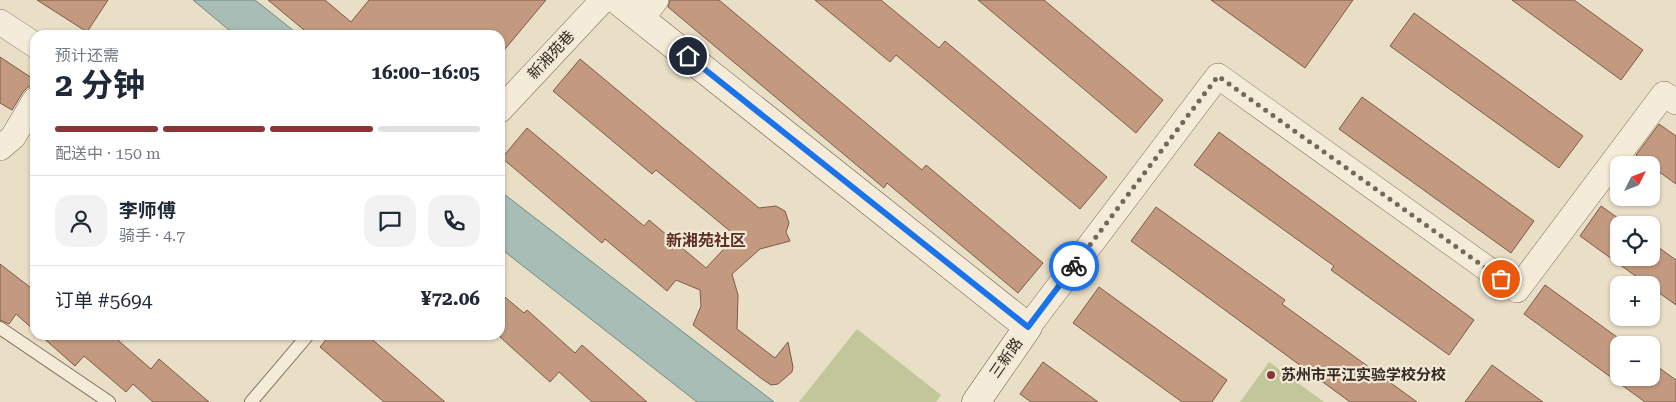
<!DOCTYPE html>
<html lang="zh">
<meta charset="utf-8">
<style>
body{margin:0;font-family:"Roboto Serif","Noto Sans SC",serif;background:#f2f2f3;color:#1f2937;height:100vh;display:flex;flex-direction:column;font-size:19px;white-space:nowrap}
*{box-sizing:border-box;margin:0}
p{font-size:16px;color:#747a83}
.icon{flex:none;width:28px;height:28px;fill:none;stroke:currentColor;stroke-width:2;stroke-linecap:round;stroke-linejoin:round}
.map{position:relative;flex:1;overflow:hidden}
.panel{position:absolute;left:30px;top:30px;width:475px;height:310px;display:flex;flex-direction:column;background:#fff;border-radius:15px;box-shadow:0 1px 4px #0004}
.panel>*{flex:none}
.needle{width:32px;rotate:48deg}
.tools{position:absolute;left:1610px;top:156px;display:grid;gap:10px}
.tools a{display:grid;place-items:center;width:50px;height:50px;border-radius:10px;background:#fff;box-shadow:0 1px 4px #0004;font-size:25px}
.pin{position:absolute;display:grid;place-items:center;width:42px;height:42px;color:#fff;margin:-21px;border:2px solid #fff;border-radius:50%;box-shadow:0 1px 5px #0007}
.courier{position:absolute;display:grid;place-items:center;width:50px;height:50px;margin:-25px;border:4px solid #1a73e8;border-radius:50%;background:#fff;color:#222;box-shadow:0 1px 6px #0007}
.headline em{font-style:normal;font-weight:700}
.headline div{display:flex;flex-direction:column-reverse}
.headline{display:flex;align-items:center;justify-content:space-between;height:85px;padding:0 25px}
h1{font-size:32px;font-weight:700;line-height:38px}
.bar{display:grid;grid-template-columns:repeat(4,1fr);gap:8px 5px;align-content:center;height:60px;padding:0 25px}
.bar i{height:6px;border-radius:4px;background:#e0e1e3}
.bar .on{background:#8a3538}
.bar p{grid-column:span 4}
.line{display:flex;align-items:center;gap:12px;padding:0 25px;border-top:1px solid #e0e1e3}
.line div{flex:1}
.round{display:grid;place-items:center;flex:none;width:52px;height:52px;border-radius:15px;background:#f2f2f3}
.map>svg:first-child{display:block}
.green{fill:#c2c69b}
.water{fill:#a7bdb6;stroke:#6f8a83}
.building{fill:#c39a80;stroke:#7f5b47}
.lines{fill:none;stroke-linecap:round;stroke-linejoin:round}
.lane-casing{stroke:#82705e;stroke-width:14}
.street-casing{stroke:#82705e;stroke-width:26}
.secondary-casing{stroke:#645241;stroke-width:29}
.lane{stroke:#f5ebd9;stroke-width:12}
.street{stroke:#f5ebd9;stroke-width:25}
.secondary{stroke:#f5ebd9;stroke-width:28}
.done{stroke:#73685a;stroke-width:5;stroke-dasharray:0 9}
.route{stroke:#1a73e8;stroke-width:6}
.poi-dot{fill:#8a3538;stroke:#f1e8d5;stroke-width:2}
.labels{text-anchor:middle;dominant-baseline:central;stroke-width:4.5;stroke-linejoin:round;paint-order:stroke}
.street-label{font-size:15px;fill:#342920;stroke:#f1e8d5}
.poi-label{font-size:15px;font-weight:bold;fill:#342920;stroke:#f1e8d5;text-anchor:start}
.neighbourhood-label{font-size:16px;font-weight:bold;fill:#5c2e24;stroke:#f1e8d5}
</style>
<div class="map">
<svg width="1676" height="402" viewBox="0 0 1676 402">
<rect width="100%" height="100%" fill="#e9dec6"/>
<g class="green">
<path d="M857 329 941 395 936 402H799Z"/>
<path d="M1269 362 1324 402H1240Z"/>
</g>
<g class="water">
<path d="M193 0H255L299 35H235Z"/>
<path d="M500 191 774 402H697L500 248Z"/>
</g>
<g class="building">
<path d="M37 0H108L87 32Z"/>
<path d="M268 0H325L351 22 369 0H546L500 55V35H310Z"/>
<path d="M670 0H719L922 170 926 165 1043 263 1018 293 887 183 884 188 668 7Z"/>
<path d="M815 0H881L939 48 945 41 1107 177 1080 209 896 55 890 62Z"/>
<path d="M978 0H1044L1163 100 1136 133Z"/>
<path d="M1211 0H1353L1305 68Z"/>
<path d="M1512 0H1574L1643 50 1621 80Z"/>
<path d="M1414 13 1583 136 1559 168 1390 46Z"/>
<path d="M0 57 35 80V86L28 87 23 92 12 110 0 103Z"/>
<path d="M580 59 759 208 776 206 785 211 789 223 786 232 790 241 760 249 732 274 738 295 737 329 775 358 788 342 793 367 792 372 778 384 771 385 762 379 693 325 701 306 700 290 676 280 667 291 605 239 602 243 502 158 527 128 644 226 649 220 706 268 736 236 656 170 652 174 553 91Z"/>
<path d="M1362 97 1534 221 1511 253 1339 129Z"/>
<path d="M1659 124 1676 136V184L1636 155Z"/>
<path d="M1219 132 1474 320 1449 355 1331 270 1334 266 1194 165Z"/>
<path d="M1601 206 1628 225H1619V258H1651V242L1676 260V305L1651 287V285H1648L1580 236Z"/>
<path d="M1156 207 1285 300 1282 304 1417 402H1350L1131 241Z"/>
<path d="M0 264 35 291V331L16 314 9 324 0 320Z"/>
<path d="M1545 285 1628 345H1619V378H1651V362L1676 380V402H1645L1524 314Z"/>
<path d="M1099 287 1227 380 1212 402H1182L1073 323Z"/>
<path d="M500 293 524 313 527 310 575 353 582 345 647 402H592L559 372 550 382 500 337Z"/>
<path d="M40 335H112L151 369 159 359 209 402H153L133 384 126 392 84 356 75 366Z"/>
<path d="M330 335H367L445 402H384L320 347Z"/>
<path d="M1043 362 1098 402H1031L1020 394Z"/>
<path d="M1492 365 1543 402H1465Z"/>
</g>
<g class="lines">
<g class="lane-casing">
<g id="lane">
<path d="M0 328 109 402"/>
<path d="M251 402 308 335"/>
</g>
</g>
<g class="street-casing">
<g id="street">
<path d="M641 19 656 0"/>
<path d="M0 22 35 45"/>
<path d="M500 110 603 0"/>
<path d="M0 148 13 137 35 100"/>
<path d="M1028 327 1218 76 1517 290 1664 94 1676 102"/>
</g>
</g>
<g class="secondary-casing">
<path id="secondary" d="M617 0 1028 327 976 402"/>
</g>
<use href="#lane" class="lane"/>
<use href="#street" class="street"/>
<use href="#secondary" class="secondary"/>
</g>
<g class="lines">
<path class="done" d="M1074 266 1218 76 1501 279"/>
<path class="route" d="M688 56 1028 327 1074 266"/>
</g>
<circle class="poi-dot" cx="1271" cy="375" r="5"/>
<g class="labels">
<g class="street-label">
<text transform="translate(551 55) rotate(-47)">新湘苑巷</text>
<text transform="translate(1006 358) rotate(-55)">三新路</text>
</g>
<g class="poi-label">
<text x="1281" y="375">苏州市平江实验学校分校</text>
</g>
<g class="neighbourhood-label">
<text x="706" y="240">新湘苑社区</text>
</g>
</g>
</svg>
<div class="tools">
<a><svg class="needle" viewBox="-14 -14 28 28"><path d="M0-13l5 13h-10z" fill="#e53935"/><path d="M0 13l5-13h-10z" fill="#747a83"/></svg></a>
<a><svg class="icon" aria-label="locate" viewBox="0 0 24 24"><circle cx="12" cy="12" r="6"/><path d="M12 2v4M12 18v4M2 12h4M18 12h4"/></svg></a>
<a>+</a>
<a>−</a>
</div>
<div class="pin" style="left:1501px;top:279px;background:#ea580c"><svg class="icon" aria-label="bag" viewBox="0 0 24 24"><path d="M5 8h14l-1 12H6zM9 8a3 3 0 0 1 6 0"/></svg></div>
<div class="pin" style="left:688px;top:56px;background:#1f2937"><svg class="icon" aria-label="home" viewBox="0 0 24 24"><path d="M3 11l9-7 9 7M6 9v11h12V9"/></svg></div>
<div class="courier" style="left:1074px;top:266px"><svg class="icon" aria-label="bike" viewBox="0 0 24 24"><circle cx="6" cy="16" r="4"/><circle cx="18" cy="16" r="4"/><path d="M6 16l4-8h5l3 8M10 8l3 8H6M13 5h3"/></svg></div>
<section class="panel">
<div class="headline"><div><h1>2 分钟</h1><p>预计还需</p></div><em>16:00–16:05</em></div>
<div class="bar"><i class="on"></i><i class="on"></i><i class="on"></i><i></i><p>配送中 · 150 m</p></div>
<div class="line" style="height:90px"><a class="round"><svg class="icon" aria-label="person" viewBox="0 0 24 24"><circle cx="12" cy="8" r="4"/><path d="M4 21q1-7 8-7t8 7"/></svg></a><div><b>李师傅</b><p>骑手 · 4.7</p></div><a class="round"><svg class="icon" aria-label="chat" viewBox="0 0 24 24"><path d="M4 5h16v11H9l-5 4z"/></svg></a><a class="round"><svg class="icon" aria-label="phone" viewBox="0 0 24 24"><path d="M5 4h4l2 5-3 2q2 4 5 5l2-3 5 2v4C11 20 4 13 5 4z"/></svg></a></div>
<div class="line" style="height:65px"><div>订单 #5694</div><b>¥72.06</b></div>
</section>
</div>
